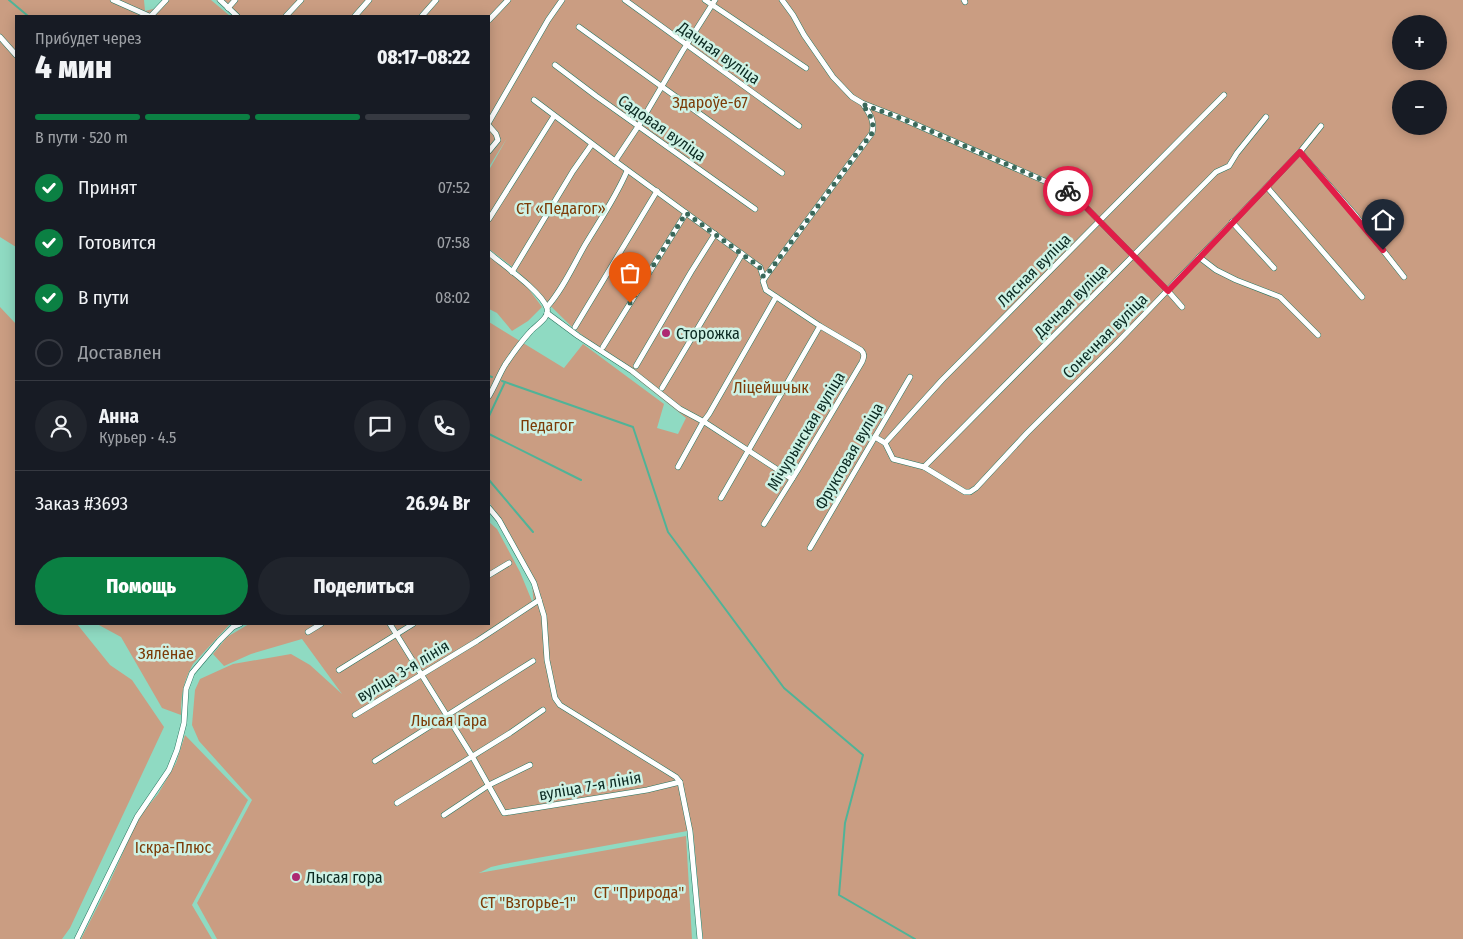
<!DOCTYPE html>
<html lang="ru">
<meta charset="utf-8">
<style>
body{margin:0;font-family:"Fira Sans Condensed",sans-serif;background:#20242c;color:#f1f3f6;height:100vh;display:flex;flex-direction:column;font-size:19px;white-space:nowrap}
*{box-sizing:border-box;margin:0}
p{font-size:16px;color:#9ea1a6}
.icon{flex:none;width:28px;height:28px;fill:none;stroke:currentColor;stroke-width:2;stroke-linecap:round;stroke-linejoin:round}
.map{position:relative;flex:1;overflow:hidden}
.drawer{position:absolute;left:15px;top:15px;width:475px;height:610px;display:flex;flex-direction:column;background:#171b24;border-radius:0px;box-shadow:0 2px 12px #0003}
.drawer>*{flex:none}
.buttons{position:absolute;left:1392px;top:15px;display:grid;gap:10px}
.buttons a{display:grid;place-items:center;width:55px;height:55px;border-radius:50%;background:#171b24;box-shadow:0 2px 12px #0003;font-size:25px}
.pin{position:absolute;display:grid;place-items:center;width:42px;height:42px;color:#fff;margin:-51px -21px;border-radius:50% 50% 50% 0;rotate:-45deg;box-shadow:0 0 5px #0007}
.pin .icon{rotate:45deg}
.courier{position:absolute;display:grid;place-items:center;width:50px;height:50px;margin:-25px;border:4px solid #e11d48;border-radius:50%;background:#fff;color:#222;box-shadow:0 1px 6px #0007}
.headline em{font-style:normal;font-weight:800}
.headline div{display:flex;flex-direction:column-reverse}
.headline{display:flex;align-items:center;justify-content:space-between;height:85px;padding:0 20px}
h1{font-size:32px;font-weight:800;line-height:38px}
.bar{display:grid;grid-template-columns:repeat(4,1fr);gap:8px 5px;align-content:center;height:60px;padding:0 20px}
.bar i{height:6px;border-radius:4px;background:#363941}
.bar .selected{background:#0b8043}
.bar p{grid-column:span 4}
.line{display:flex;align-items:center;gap:12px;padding:0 20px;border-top:1px solid #363941}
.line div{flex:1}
.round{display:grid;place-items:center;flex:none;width:52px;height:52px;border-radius:26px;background:#20242c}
ol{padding:0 20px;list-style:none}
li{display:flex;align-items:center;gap:15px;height:55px}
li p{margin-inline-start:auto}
li .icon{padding:5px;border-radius:50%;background:#0b8043;color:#fff;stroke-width:4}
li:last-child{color:#9ea1a6}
li i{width:28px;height:28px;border:2px solid #363941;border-radius:50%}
.primary-button{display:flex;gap:10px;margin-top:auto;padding:10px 20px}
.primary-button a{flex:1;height:58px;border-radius:30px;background:#0b8043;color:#fff;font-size:20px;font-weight:800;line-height:58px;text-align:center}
.primary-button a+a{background:#20242c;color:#f1f3f6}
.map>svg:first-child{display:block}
.green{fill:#ca9d82;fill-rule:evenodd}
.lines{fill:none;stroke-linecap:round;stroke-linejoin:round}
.stream{stroke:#50b397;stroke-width:2}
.minor-casing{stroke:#27745f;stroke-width:6}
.minor{stroke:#fff;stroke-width:5}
.done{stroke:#39685a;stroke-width:5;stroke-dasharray:0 9}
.route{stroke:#e11d48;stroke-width:6}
.poi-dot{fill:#ad2972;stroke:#cef2e5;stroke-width:2}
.labels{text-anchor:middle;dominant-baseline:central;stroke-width:5;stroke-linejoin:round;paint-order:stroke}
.street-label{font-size:16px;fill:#0b2a22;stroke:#cef2e5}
.park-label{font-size:16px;fill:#7c3b07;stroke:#cef2e5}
.poi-label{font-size:16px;fill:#0b2a22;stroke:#cef2e5;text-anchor:start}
</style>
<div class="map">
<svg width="1463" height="939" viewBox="0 0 1463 939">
<rect width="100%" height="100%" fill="#8fdac2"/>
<g class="green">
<path d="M0 0H144L145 11 161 7 167 0H211L230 16H16V247L0 237Z"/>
<path d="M216 0H1463V939H703L693 830 504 864 491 867 479 873 686 836 692 939H217L197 903 252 800 199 741 192 725 195 690 200 679 233 664 291 654 310 665 342 694 302 639 251 654 224 666 213 654 227 637 249 624H489V522L497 529 520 572 534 606 531 574 489 502V322L564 368 583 344 664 404 657 428 678 434 686 418 572 327 516 272 542 307 528 321 512 331 497 313 489 309V252L513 269 531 285 514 268 489 249V170L507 138 489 167V16H234ZM1401 24H1439V61H1401ZM1401 89H1439V126H1401Z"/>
<path d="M0 307 16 324V624H77L110 665 132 680 164 727 70 928 62 939H0Z"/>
<path d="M97 624H230L193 664C183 682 181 695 181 715L162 708 121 637Z"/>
<path d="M185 735 248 800 192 905 212 939H81L107 888 135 826 144 811 158 794 176 763Z"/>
</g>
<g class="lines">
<g class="stream">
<path d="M9 0 28 16"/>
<path d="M489 376 492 377"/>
<path d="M502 381 633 427 668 532 784 688 863 755 845 823 839 895 915 939"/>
<path d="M489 416 505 382"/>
<path d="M489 434 581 480"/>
<path d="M489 480 533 532"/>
</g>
<g class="minor-casing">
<g id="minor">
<path d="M113 0 149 16"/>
<path d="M220 0 237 16"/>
<path d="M625 0 799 126"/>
<path d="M705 0 806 68"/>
<path d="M715 0 682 52 639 125 615 161 757 265 760 267 763 276H766L763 281 766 290 820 326 861 350C865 354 864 357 862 362L799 468 764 524"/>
<path d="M782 0 793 15 804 35 833 77 852 97 862 103 903 119 1072 193 1168 291 1182 307"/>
<path d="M964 0 965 2"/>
<path d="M228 8 235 0"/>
<path d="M151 16 166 0"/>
<path d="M286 16 301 0"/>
<path d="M355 16 369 0"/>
<path d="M422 16 436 0"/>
<path d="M489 20 508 0"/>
<path d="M579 27 782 173"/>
<path d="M0 37 16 55"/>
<path d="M555 65 596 96 755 209"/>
<path d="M534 100 615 161"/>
<path d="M1266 117 1237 153 1229 166 1216 172 924 467 965 492H970L976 488 1027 433 1116 344 1300 152 1321 126"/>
<path d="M489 122 548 20 562 0"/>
<path d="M489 126 496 134 498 140 489 151"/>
<path d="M1300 152 1356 216 1404 277"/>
<path d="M1267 187 1362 297"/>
<path d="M489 219 554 116"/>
<path d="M1232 222 1274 268"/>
<path d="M489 253C503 265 541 291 547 308 550 318 536 325 530 332 521 342 513 353 505 365 499 375 495 386 489 396"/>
<path d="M1199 257 1216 270 1236 280 1280 297 1318 335"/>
<path d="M512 272 573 171 592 144"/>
<path d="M766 276 872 133C875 121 870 114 863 104"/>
<path d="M547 307C563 289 573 266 585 245 600 220 616 197 627 171"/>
<path d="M547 313 578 336 632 371 680 409 706 423 792 479"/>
<path d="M575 327 657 191"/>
<path d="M603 347 686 213"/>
<path d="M636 366 691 272 715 234"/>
<path d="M662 388 742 254"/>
<path d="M875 437 885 443 893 459 924 467"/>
<path d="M885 443 942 380 1224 95"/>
<path d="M678 467 703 422 709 414 776 297"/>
<path d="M721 498 820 326"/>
<path d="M489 508 499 520 534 583 544 616 547 660 555 698 560 705 676 777 680 782 690 831 700 939"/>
<path d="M810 548 910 377"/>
<path d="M489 575 509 563"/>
<path d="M390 624 472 756 504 813 647 790 680 782"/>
<path d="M308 632 321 624"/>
<path d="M339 670 413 624"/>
<path d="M355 715 477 641 539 600"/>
<path d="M375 761 533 661"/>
<path d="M397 803 510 733 543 710"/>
<path d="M444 815 489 785 530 765"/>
<path d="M77 939 137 817 169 770 177 750 184 723 186 689 192 673 219 641 233 627 240 624"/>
</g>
</g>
<use href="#minor" class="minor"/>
</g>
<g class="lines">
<path class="done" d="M630 303 686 213 757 265 760 268 763 276H766L872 133C875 120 869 113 862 104L903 119 1068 191"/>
<path class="route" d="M1068 191 1072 193 1168 291 1300 152 1383 250"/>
</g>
<g class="poi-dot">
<circle cx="666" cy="333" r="5"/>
<circle cx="296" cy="877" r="5"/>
</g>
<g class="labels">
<g class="street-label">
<text transform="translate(719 53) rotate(35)">Дачная вуліца</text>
<text transform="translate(662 128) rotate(35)">Садовая вуліца</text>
<text transform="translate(1034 270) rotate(-45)">Лясная вуліца</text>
<text transform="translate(1071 301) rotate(-45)">Дачная вуліца</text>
<text transform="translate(1105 336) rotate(-45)">Сонечная вуліца</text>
<text transform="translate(806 431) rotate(-59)">Мічурынская вуліца</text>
<text transform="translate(849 456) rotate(-60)">Фруктовая вуліца</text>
<text transform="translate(403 671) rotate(-31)">вуліца 3-я лінія</text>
<text transform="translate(590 786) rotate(-10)">вуліца 7-я лінія</text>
</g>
<g class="park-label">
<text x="710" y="102">Здароўе-67</text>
<text x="561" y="208">СТ «Педагог»</text>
<text x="771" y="387">Ліцейшчык</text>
<text x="547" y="425">Педагог</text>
<text x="166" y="653">Зялёнае</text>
<text x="449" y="720">Лысая Гара</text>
<text x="173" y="847">Іскра-Плюс</text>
<text x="639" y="892">СТ "Природа"</text>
<text x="528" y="902">СТ "Взгорье-1"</text>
</g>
<g class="poi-label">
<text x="676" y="333">Сторожка</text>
<text x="306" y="877">Лысая гора</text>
</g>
</g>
</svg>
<div class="buttons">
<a>+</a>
<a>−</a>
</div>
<div class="pin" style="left:630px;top:303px;background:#ea580c"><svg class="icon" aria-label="bag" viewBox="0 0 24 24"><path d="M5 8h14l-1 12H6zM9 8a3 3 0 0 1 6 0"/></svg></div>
<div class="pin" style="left:1383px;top:250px;background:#1f2937"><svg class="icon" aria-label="home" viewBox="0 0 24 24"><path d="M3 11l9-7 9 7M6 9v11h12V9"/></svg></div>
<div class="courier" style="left:1068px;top:191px"><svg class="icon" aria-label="bike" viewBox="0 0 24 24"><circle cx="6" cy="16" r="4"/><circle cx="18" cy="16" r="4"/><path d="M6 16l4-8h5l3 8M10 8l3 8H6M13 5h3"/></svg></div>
<section class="drawer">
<div class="headline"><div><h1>4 мин</h1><p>Прибудет через</p></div><em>08:17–08:22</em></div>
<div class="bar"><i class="selected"></i><i class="selected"></i><i class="selected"></i><i></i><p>В пути · 520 m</p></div>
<ol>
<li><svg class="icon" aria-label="check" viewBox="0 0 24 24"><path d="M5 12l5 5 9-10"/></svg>Принят<p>07:52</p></li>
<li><svg class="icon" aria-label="check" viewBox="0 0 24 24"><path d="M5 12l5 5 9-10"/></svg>Готовится<p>07:58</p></li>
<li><svg class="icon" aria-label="check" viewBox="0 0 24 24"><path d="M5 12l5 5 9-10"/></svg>В пути<p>08:02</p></li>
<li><i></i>Доставлен</li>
</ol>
<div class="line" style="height:90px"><a class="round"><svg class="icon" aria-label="person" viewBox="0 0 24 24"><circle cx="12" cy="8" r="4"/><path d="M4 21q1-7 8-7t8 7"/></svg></a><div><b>Анна</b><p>Курьер · 4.5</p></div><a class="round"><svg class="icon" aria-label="chat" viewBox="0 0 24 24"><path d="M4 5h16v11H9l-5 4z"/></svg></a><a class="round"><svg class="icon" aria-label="phone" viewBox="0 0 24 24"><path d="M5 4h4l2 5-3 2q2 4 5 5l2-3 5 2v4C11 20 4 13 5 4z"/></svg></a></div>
<div class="line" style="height:65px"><div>Заказ #3693</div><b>26.94 Br</b></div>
<div class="primary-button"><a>Помощь</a><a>Поделиться</a></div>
</section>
</div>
